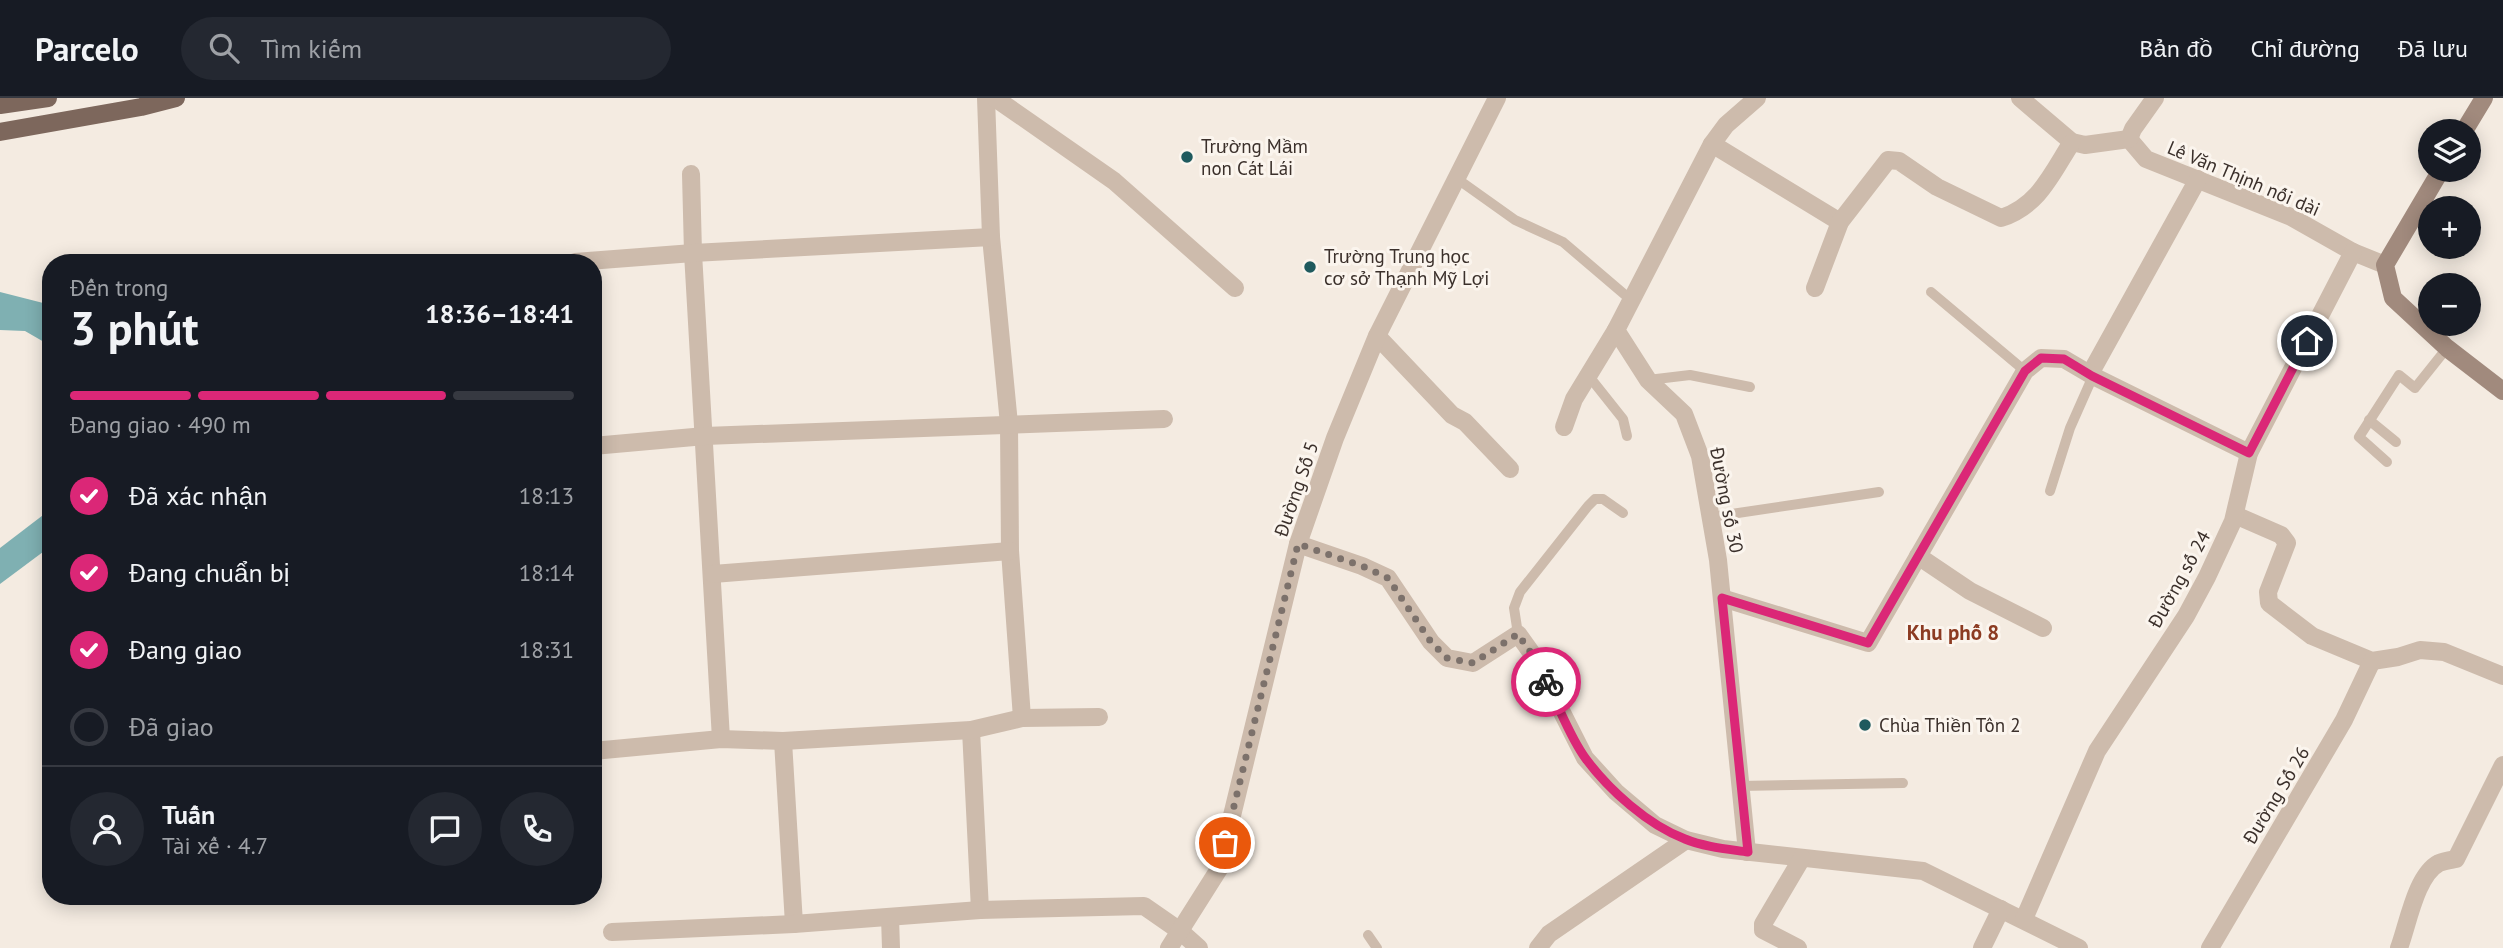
<!DOCTYPE html>
<html lang="vi">
<meta charset="utf-8">
<style>
body{margin:0;font-family:"PT Sans",sans-serif;background:#242831;color:#f1f3f6;height:100vh;display:flex;flex-direction:column;font-size:26px;white-space:nowrap}
*{box-sizing:border-box;margin:0}
p{font-size:23px;color:#9ea1a6}
.icon{flex:none;width:38px;height:38px;fill:none;stroke:currentColor;stroke-width:2;stroke-linecap:round;stroke-linejoin:round}
.map{position:relative;flex:1;overflow:hidden}
.sheet{position:absolute;left:42px;top:156px;width:560px;height:651px;display:flex;flex-direction:column;background:#171b24;border-radius:28px;box-shadow:0 4px 18px #0003}
.sheet>*{flex:none}
.controls{position:absolute;left:2418px;top:21px;display:grid;gap:14px}
.controls a{display:grid;place-items:center;width:63px;height:63px;border-radius:50%;background:#171b24;box-shadow:0 4px 18px #0003;font-size:35px}
.pin{position:absolute;display:grid;place-items:center;width:60px;height:60px;color:#fff;margin:-30px;border:4px solid #fff;border-radius:50%;box-shadow:0 2px 7px #0007}
.courier{position:absolute;display:grid;place-items:center;width:70px;height:70px;margin:-35px;border:5px solid #db2777;border-radius:50%;background:#fff;color:#222;box-shadow:0 2px 9px #0007}
.head em{font-style:normal;font-weight:700}
.head div{display:flex;flex-direction:column-reverse}
.head{display:flex;align-items:center;justify-content:space-between;height:119px;padding:0 28px}
h1{font-size:46px;font-weight:700;line-height:52px}
.bar{display:grid;grid-template-columns:repeat(4,1fr);gap:10px 7px;align-content:center;height:84px;padding:0 28px}
.bar i{height:9px;border-radius:5px;background:#363941}
.bar .active{background:#db2777}
.bar p{grid-column:span 4}
.line{display:flex;align-items:center;gap:18px;padding:0 28px;border-top:2px solid #363941}
.line div{flex:1}
.round{display:grid;place-items:center;flex:none;width:74px;height:74px;border-radius:37px;background:#242831}
ol{padding:0 28px;list-style:none}
li{display:flex;align-items:center;gap:21px;height:77px}
li p{margin-inline-start:auto}
li .icon{padding:7px;border-radius:50%;background:#db2777;color:#fff;stroke-width:4}
li:last-child{color:#9ea1a6}
li i{width:38px;height:38px;border:4px solid #363941;border-radius:50%}
header{display:flex;align-items:center;gap:42px;box-sizing:border-box;height:98px;padding:0 35px;background:#171b24;border-bottom:2px solid #363941}
header strong{font-size:33px}
nav{display:flex;gap:38px;margin-inline-start:auto;font-size:24px}
.search{width:490px;height:63px;background:#242831;display:flex;align-items:center;gap:18px;box-sizing:border-box;padding:0 24px;border-radius:38px;color:#9ea1a6;font-size:26px}
.map>svg:first-child{display:block}
.water{fill:#7fb0b2}
.lines{fill:none;stroke-linecap:round;stroke-linejoin:round}
.lane{stroke:#cdbbac;stroke-width:10}
.street{stroke:#cdbbac;stroke-width:18}
.secondary{stroke:#a18a7d;stroke-width:18}
.primary{stroke:#7d675c;stroke-width:18}
.done{stroke:#7c716b;stroke-width:7;stroke-dasharray:0 12.6}
.route{stroke:#db2777;stroke-width:9}
.poi-dot{fill:#1f5a5e;stroke:#fbf5ee;stroke-width:2.5}
.labels{text-anchor:middle;dominant-baseline:central;stroke-width:6;stroke-linejoin:round;paint-order:stroke}
.poi-label{font-size:19px;fill:#3b302b;stroke:#fbf5ee;text-anchor:start}
.street-label{font-size:19px;fill:#3b302b;stroke:#fbf5ee}
.neighbourhood-label{font-size:21px;font-weight:bold;fill:#8c3b22;stroke:#fbf5ee}
</style>
<header>
<strong>Parcelo</strong>
<div class="search"><svg class="icon" aria-label="search" viewBox="0 0 24 24"><circle cx="10" cy="10" r="6"/><path d="M15 15l6 6"/></svg>Tìm kiếm</div>
<nav><a>Bản đồ</a><a>Chỉ đường</a><a>Đã lưu</a></nav>
</header>
<div class="map">
<svg width="2503" height="850" viewBox="0 0 2503 850">
<rect width="100%" height="100%" fill="#f4ebe1"/>
<g class="water">
<path d="M0 194 51 207V248L25 233 0 232Z"/>
<path d="M51 411V448L0 486V450Z"/>
</g>
<g class="lines">
<g class="lane">
<path d="M1456 80 1515 122 1563 144 1631 202"/>
<path d="M1931 194 2025 273"/>
<path d="M1588 277 1623 321 1627 338"/>
<path d="M1648 282 1690 277 1750 289"/>
<path d="M2369 322 2396 344"/>
<path d="M2387 364 2359 339 2399 277 2415 290 2447 250"/>
<path d="M2050 393 2070 330 2093 278"/>
<path d="M1711 419 1879 394"/>
<path d="M1518 536 1514 510 1520 494 1588 408 1595 401H1603L1623 415"/>
<path d="M1740 688 1903 685"/>
<path d="M1368 837 1377 850"/>
</g>
<g class="street">
<path d="M986 0 991 139 1009 326 1010 453 1022 620"/>
<path d="M995 0 1114 83 1235 190"/>
<path d="M2020 0 2072 44 2085 47 2129 41 2146 61 2291 119 2353 154 2385 167"/>
<path d="M2129 41 2133 31 2155 0"/>
<path d="M1712 46 1840 124"/>
<path d="M691 76 693 155 721 641"/>
<path d="M575 164 693 155 991 139"/>
<path d="M1815 190 1840 124 1888 62 1899 63 1937 89 2001 120C2039 108 2052 75 2072 44"/>
<path d="M1377 238 1452 317 1465 324 1510 371"/>
<path d="M2090 276 2198 81"/>
<path d="M1564 329 1574 301 1616 232"/>
<path d="M593 348 705 338 1164 321"/>
<path d="M2235 417 2281 437 2287 445 2268 494 2269 505 2312 538 2372 563 2398 559 2420 552 2444 554 2503 578"/>
<path d="M1298 446 1362 468 1388 480 1431 544 1447 560 1473 565 1518 536 1533 557 1585 660 1616 694 1655 727 1686 742 1723 751 1923 773 2079 850"/>
<path d="M1918 458 1970 493 2043 530"/>
<path d="M713 476 1010 453"/>
<path d="M1722 500 1868 545 2025 273 2041 260 2064 261 2093 278 2249 355"/>
<path d="M971 632 980 812"/>
<path d="M783 643 794 826"/>
<path d="M593 653 721 641 783 643 971 632 1022 620 1099 619"/>
<path d="M1747 754 1718 462 1700 358 1684 316 1648 282 1616 232 1712 46 1726 27 1757 0"/>
<path d="M890 819 891 850"/>
<path d="M2024 821 2097 653 2186 518 2207 479 2233 423 2249 355 2353 154"/>
<path d="M612 834 794 826 980 812 1144 808 1180 833 1199 850"/>
<path d="M1169 850 1219 771 1298 446 1335 340 1377 238 1497 0"/>
<path d="M1538 850 1549 836 1686 742"/>
<path d="M1798 850 1763 832V826L1802 760"/>
<path d="M1982 850 2001 811"/>
<path d="M2210 850 2344 622 2372 563"/>
<path d="M2399 850C2408 826 2416 777 2439 765 2444 763 2451 762 2456 761L2503 667"/>
</g>
<g class="secondary">
<path d="M2464 33 2484 0"/>
<path d="M2441 72 2385 167 2393 200 2447 250 2503 293"/>
</g>
<g class="primary">
<path d="M0 7 48 0"/>
<path d="M0 34 141 9 176 0"/>
</g>
</g>
<g class="lines">
<path class="done" d="M1225 745 1298 446 1362 468 1388 480 1431 544 1447 560 1473 565 1518 536 1533 558 1546 584"/>
<path class="route" d="M1546 584C1559 608 1570 640 1586 661 1609 692 1648 727 1685 741 1704 749 1727 751 1748 754L1722 500 1868 545 2025 273 2041 260 2064 261 2092 278 2249 355 2307 243"/>
</g>
<g class="poi-dot">
<circle cx="1187" cy="59" r="7"/>
<circle cx="1310" cy="169" r="7"/>
<circle cx="1865" cy="627" r="7"/>
</g>
<g class="labels">
<g class="poi-label">
<text x="1201" y="48">Trường Mầm<tspan x="1201" dy="22">non Cát Lái</tspan></text>
<text x="1324" y="158">Trường Trung học<tspan x="1324" dy="22">cơ sở Thạnh Mỹ Lợi</tspan></text>
<text x="1879" y="627">Chùa Thiền Tôn 2</text>
</g>
<g class="street-label">
<text transform="translate(2244 80) rotate(23)">Lê Văn Thịnh nối dài</text>
<text transform="translate(1296 391) rotate(-71)">Đường Số 5</text>
<text transform="translate(1727 402) rotate(79)">Đường số 30</text>
<text transform="translate(2179 481) rotate(-61)">Đường số 24</text>
<text transform="translate(2276 697) rotate(-59)">Đường Số 26</text>
</g>
<g class="neighbourhood-label">
<text x="1953" y="534">Khu phố 8</text>
</g>
</g>
</svg>
<div class="controls">
<a><svg class="icon" aria-label="layers" viewBox="0 0 24 24"><path d="M12 4l9 5-9 5-9-5zM3 14l9 5 9-5"/></svg></a>
<a>+</a>
<a>−</a>
</div>
<div class="pin" style="left:1225px;top:745px;background:#ea580c"><svg class="icon" aria-label="bag" viewBox="0 0 24 24"><path d="M5 8h14l-1 12H6zM9 8a3 3 0 0 1 6 0"/></svg></div>
<div class="pin" style="left:2307px;top:243px;background:#1f2937"><svg class="icon" aria-label="home" viewBox="0 0 24 24"><path d="M3 11l9-7 9 7M6 9v11h12V9"/></svg></div>
<div class="courier" style="left:1546px;top:584px"><svg class="icon" aria-label="bike" viewBox="0 0 24 24"><circle cx="6" cy="16" r="4"/><circle cx="18" cy="16" r="4"/><path d="M6 16l4-8h5l3 8M10 8l3 8H6M13 5h3"/></svg></div>
<section class="sheet">
<div class="head"><div><h1>3 phút</h1><p>Đến trong</p></div><em>18:36–18:41</em></div>
<div class="bar"><i class="active"></i><i class="active"></i><i class="active"></i><i></i><p>Đang giao · 490 m</p></div>
<ol>
<li><svg class="icon" aria-label="check" viewBox="0 0 24 24"><path d="M5 12l5 5 9-10"/></svg>Đã xác nhận<p>18:13</p></li>
<li><svg class="icon" aria-label="check" viewBox="0 0 24 24"><path d="M5 12l5 5 9-10"/></svg>Đang chuẩn bị<p>18:14</p></li>
<li><svg class="icon" aria-label="check" viewBox="0 0 24 24"><path d="M5 12l5 5 9-10"/></svg>Đang giao<p>18:31</p></li>
<li><i></i>Đã giao</li>
</ol>
<div class="line" style="height:126px"><a class="round"><svg class="icon" aria-label="person" viewBox="0 0 24 24"><circle cx="12" cy="8" r="4"/><path d="M4 21q1-7 8-7t8 7"/></svg></a><div><b>Tuấn</b><p>Tài xế · 4.7</p></div><a class="round"><svg class="icon" aria-label="chat" viewBox="0 0 24 24"><path d="M4 5h16v11H9l-5 4z"/></svg></a><a class="round"><svg class="icon" aria-label="phone" viewBox="0 0 24 24"><path d="M5 4h4l2 5-3 2q2 4 5 5l2-3 5 2v4C11 20 4 13 5 4z"/></svg></a></div>
</section>
</div>
